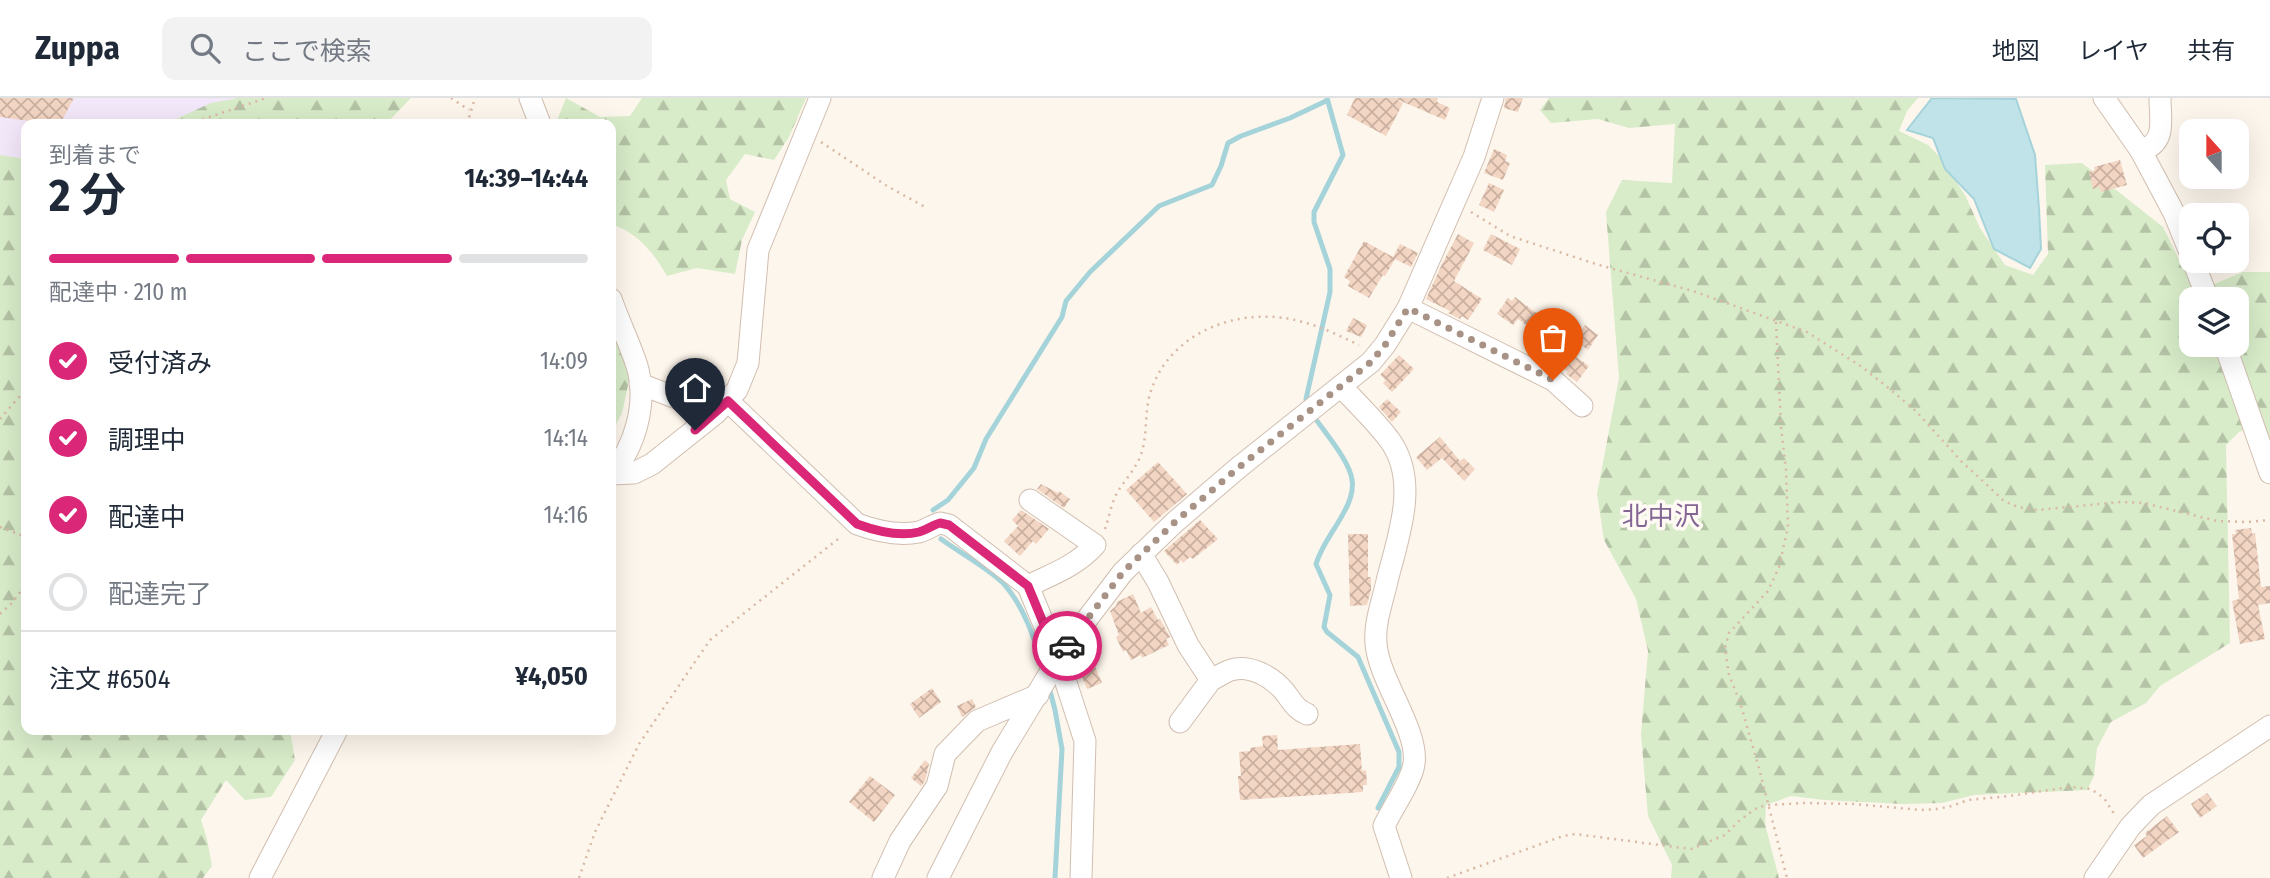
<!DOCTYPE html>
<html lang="ja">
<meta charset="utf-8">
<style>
body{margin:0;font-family:"Fira Sans Condensed","Noto Sans JP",sans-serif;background:#f2f2f3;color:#1f2937;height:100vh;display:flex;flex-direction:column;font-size:26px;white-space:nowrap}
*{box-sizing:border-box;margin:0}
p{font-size:23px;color:#747a83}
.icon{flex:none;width:38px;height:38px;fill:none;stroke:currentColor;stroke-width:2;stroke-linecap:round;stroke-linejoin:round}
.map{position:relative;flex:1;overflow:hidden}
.details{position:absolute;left:21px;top:21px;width:595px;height:616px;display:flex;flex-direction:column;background:#fff;border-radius:14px;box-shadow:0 7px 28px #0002}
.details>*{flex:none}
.needle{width:46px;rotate:339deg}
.buttons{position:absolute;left:2179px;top:21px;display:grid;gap:14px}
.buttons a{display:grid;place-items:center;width:70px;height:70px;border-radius:14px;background:#fff;box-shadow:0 7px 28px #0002;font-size:35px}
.pin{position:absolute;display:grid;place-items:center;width:60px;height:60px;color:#fff;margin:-72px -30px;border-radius:50% 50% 50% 0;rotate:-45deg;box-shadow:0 0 7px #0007}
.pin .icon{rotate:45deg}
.courier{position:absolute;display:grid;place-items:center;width:70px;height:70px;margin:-35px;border:5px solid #db2777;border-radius:50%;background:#fff;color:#222;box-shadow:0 2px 9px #0007}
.head em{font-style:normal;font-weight:700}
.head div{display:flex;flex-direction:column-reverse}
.head{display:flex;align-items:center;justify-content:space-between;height:119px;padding:0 28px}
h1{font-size:46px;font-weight:700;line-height:52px}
.bar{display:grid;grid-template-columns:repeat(4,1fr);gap:10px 7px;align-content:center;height:84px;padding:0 28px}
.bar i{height:9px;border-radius:5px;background:#e0e1e3}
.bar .selected{background:#db2777}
.bar p{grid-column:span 4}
.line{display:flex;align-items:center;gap:18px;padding:0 28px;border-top:2px solid #e0e1e3}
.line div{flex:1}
ol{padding:0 28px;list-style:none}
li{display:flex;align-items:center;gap:21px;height:77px}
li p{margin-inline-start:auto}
li .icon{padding:7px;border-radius:50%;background:#db2777;color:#fff;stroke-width:4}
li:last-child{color:#747a83}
li i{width:38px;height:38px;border:4px solid #e0e1e3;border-radius:50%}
header{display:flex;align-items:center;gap:42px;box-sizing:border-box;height:98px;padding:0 35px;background:#fff;border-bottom:2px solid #e0e1e3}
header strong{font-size:33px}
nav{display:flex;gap:38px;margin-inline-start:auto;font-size:24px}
.search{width:490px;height:63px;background:#f2f2f3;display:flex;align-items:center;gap:18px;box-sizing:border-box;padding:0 24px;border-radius:14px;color:#747a83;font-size:26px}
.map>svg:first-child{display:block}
.education{fill:#f3e8fa}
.forest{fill:url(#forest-firs);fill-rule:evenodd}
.water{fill:#bfe3e8;stroke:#a5d3da;stroke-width:2}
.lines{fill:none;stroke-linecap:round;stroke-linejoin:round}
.stream{stroke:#a5d3da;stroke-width:5}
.building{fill:url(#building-cross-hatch)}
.minor-casing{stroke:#d1beb0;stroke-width:23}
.path{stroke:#d9b8a5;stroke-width:2.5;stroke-dasharray:2 5;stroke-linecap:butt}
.minor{stroke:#fff;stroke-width:21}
.done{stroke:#a89285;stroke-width:7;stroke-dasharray:0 12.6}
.route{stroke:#db2777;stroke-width:9}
.labels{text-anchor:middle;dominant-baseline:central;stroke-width:7;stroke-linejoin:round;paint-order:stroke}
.neighbourhood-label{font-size:26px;fill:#846695;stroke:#fffaf3}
</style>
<header>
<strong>Zuppa</strong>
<div class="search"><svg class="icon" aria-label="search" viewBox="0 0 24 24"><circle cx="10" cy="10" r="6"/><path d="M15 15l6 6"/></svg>ここで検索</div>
<nav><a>地図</a><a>レイヤ</a><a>共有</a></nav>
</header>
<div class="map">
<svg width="2270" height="780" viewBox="0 0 2270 780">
<defs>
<pattern id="forest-firs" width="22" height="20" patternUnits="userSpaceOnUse" patternTransform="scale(1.75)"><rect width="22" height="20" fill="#d8ecc9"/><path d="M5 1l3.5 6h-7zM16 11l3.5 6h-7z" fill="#b4c2a5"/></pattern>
<pattern id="building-cross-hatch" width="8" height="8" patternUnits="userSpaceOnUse" patternTransform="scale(1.75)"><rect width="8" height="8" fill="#f3d5c3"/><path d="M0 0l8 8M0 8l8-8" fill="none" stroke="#cab0a1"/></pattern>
</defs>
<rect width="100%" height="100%" fill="#fdf6ec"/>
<path class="education" d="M0 0H256L186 26H26V76L0 73Z"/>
<g class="forest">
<path d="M238 0H411L386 26H165L211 5Z"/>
<path d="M566 0 600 19 630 18 642 0H806L789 39 774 62 745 56 726 82 730 101 755 114 742 142 735 176 697 170 667 178C654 155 637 134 611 126V26H559L558 20Z"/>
<path d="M1549 0H1918L1907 13 1899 33 1928 47 1938 57 1965 97 1980 130 2005 167 2033 177 2048 156 2045 67 2082 65 2163 129 2195 194 2243 174H2270V346L2262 326 2239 334 2226 347 2230 545 2160 588 2146 605 2111 624 2097 650 2094 678 2087 692 1974 697 1942 705 1903 706 1824 702 1791 698 1766 707 1765 726 1779 780H1671L1672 767 1648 718 1641 636 1648 553 1636 501 1604 442 1597 396 1619 280 1606 114 1622 82 1672 85 1675 26 1629 30 1598 21 1551 25 1540 12ZM2191 201H2236V247H2191Z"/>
<path d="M0 57 26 61V632H290L295 662 271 699 245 702 226 682 201 722 207 741 212 768 203 780H0Z"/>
<path d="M611 219 630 278 622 315 611 336Z"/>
</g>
<path class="water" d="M1932 0 2016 1 2035 57 2039 111 2041 151 2030 170 1994 151 1974 101 1945 71 1933 40 1907 32Z"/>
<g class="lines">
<g class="stream">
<path d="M1308 309 1306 301 1330 194V171L1314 124V114L1343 57 1327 0"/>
<path d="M1313 317C1324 334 1350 363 1352 382 1354 392 1349 406 1344 414 1335 432 1322 446 1316 466L1330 497 1324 529 1327 534 1358 559 1399 654V669L1378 710"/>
<path d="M933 412 948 402 974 370 986 341 1062 219 1066 203 1090 174 1159 108 1212 87 1221 68 1228 45 1241 38 1290 20 1326 3"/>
<path d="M941 441C960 455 987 469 1003 485 1025 509 1035 543 1044 573"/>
<path d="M1049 589 1055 612 1062 651 1055 780"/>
</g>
</g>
<g class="building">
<path d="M0 0H74L61 24 53 21 52 26 0 19Z"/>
<path d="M1355 0H1394L1403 5 1386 38 1347 17Z"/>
<path d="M1394 0H1438L1437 4 1450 10 1445 22Z"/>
<path d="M1506 0H1523L1518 14 1504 10Z"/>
<path d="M1494 51 1507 57 1505 63 1510 65 1503 82 1484 75Z"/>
<path d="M2120 62 2127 87 2101 94 2099 89 2093 91 2089 74 2095 72 2094 69Z"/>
<path d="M1489 85 1504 92 1494 114 1479 107Z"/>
<path d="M1458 136 1474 145 1454 183 1482 201 1468 222 1462 218 1460 221 1448 215 1450 213 1426 201 1442 166Z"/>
<path d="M1491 136 1520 151 1512 167 1483 152Z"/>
<path d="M1364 143 1393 159 1400 146 1418 155 1411 169 1395 161 1385 178 1383 177 1369 200 1348 188 1350 183 1344 179Z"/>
<path d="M1515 199 1543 220 1544 218 1547 219 1552 213 1563 221 1546 243 1518 221 1513 227 1497 216 1508 200 1512 203Z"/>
<path d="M1353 220 1367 227 1361 239 1346 233Z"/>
<path d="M1585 227 1598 237 1588 252 1574 242Z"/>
<path d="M1572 256 1589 268 1577 284 1566 276 1568 274 1563 270Z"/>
<path d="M1399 257 1414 271 1392 294 1383 285 1386 282 1380 277Z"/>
<path d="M1387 301 1401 314 1392 324 1379 309Z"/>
<path d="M1440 339 1460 363 1464 360 1475 371 1464 383 1442 360 1427 372 1416 359Z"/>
<path d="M1158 364 1187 396 1154 424 1126 392Z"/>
<path d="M1041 386 1058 395 1059 393 1070 401 1064 410 1037 391Z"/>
<path d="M1021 412 1049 431 1036 446 1033 443 1020 458 1004 443 1018 428 1012 422Z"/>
<path d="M1200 422 1218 441 1193 461 1190 459 1183 465 1181 462 1177 467 1164 453Z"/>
<path d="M2251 430 2252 436 2255 435 2261 489 2270 488V505L2258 507 2265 541 2240 546 2232 503 2239 501 2232 436H2236L2235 432Z"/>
<path d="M1348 436H1368V479H1371V492L1367 507 1350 508Z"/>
<path d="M1133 496 1141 515 1151 509 1158 522 1160 521 1170 539 1166 541 1169 547 1142 560 1141 557 1131 562 1126 552 1123 554 1116 539 1119 537 1110 513 1116 508 1117 504Z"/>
<path d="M1094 566 1102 585 1087 591 1079 572Z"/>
<path d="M932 590 941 604 919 620 910 606Z"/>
<path d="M972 601 976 609 962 619 957 608Z"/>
<path d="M1277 637 1278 652 1360 646 1362 673 1366 672 1367 687H1363V694L1240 702 1238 678H1241L1239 654 1250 653V650L1263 648 1262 638Z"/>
<path d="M925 662 929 666 925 683 921 688 911 680Z"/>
<path d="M870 678 895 697 874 724 849 704Z"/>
<path d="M2207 695 2217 708 2200 720 2191 706Z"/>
<path d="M2167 718 2179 734 2143 760 2134 747 2147 738 2145 735Z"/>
</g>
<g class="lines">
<g class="minor-casing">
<g id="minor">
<path d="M530 0 540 26"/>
<path d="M2104 0 2141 53"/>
<path d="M2160 0C2160 23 2167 44 2141 53L2174 115 2191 157"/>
<path d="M2193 163 2208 201"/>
<path d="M611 201C619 224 630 246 637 268 648 305 635 349 611 377"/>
<path d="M1408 210 1553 282 1582 308"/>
<path d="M2225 247 2270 375"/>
<path d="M640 286 716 315"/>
<path d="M1341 288C1357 306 1377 324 1391 344 1419 385 1398 439 1387 483 1383 502 1374 525 1376 545 1378 581 1419 632 1414 666 1412 682 1392 711 1384 728L1401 780"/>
<path d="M728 303 857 426C876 433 898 438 919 434 926 432 933 427 940 425L949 427 1028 488 1059 563 1085 643 1081 780"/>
<path d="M612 376 634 375 652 366 716 315 737 292 748 265 758 152 820 0"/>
<path d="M1141 456 1158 484 1188 547 1211 582C1218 579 1224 574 1231 572 1250 566 1272 579 1284 593 1292 603 1295 611 1307 616"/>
<path d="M1028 488C1053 476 1076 468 1095 447L1030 402"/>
<path d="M1180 624 1211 582"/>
<path d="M260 780 337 632"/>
<path d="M883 780 900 743 937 688 945 656 977 623 1038 597"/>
<path d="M938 780 1002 654 1065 550 1123 474 1175 424 1238 370 1371 264 1385 247 1408 210 1474 59 1493 0"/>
<path d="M2095 780 2130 729 2151 707 2270 628"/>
</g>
</g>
<g class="path">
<path d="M451 0 469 12"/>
<path d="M189 26 266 0"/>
<path d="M467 26 475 0"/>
<path d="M821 44 887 88 925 109"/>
<path d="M1471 114 1510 138 1599 167 1693 193 1807 234 1862 269 1886 288 1916 313 1962 364 1986 386 2004 403 2018 409 2038 412 2120 404 2144 405 2217 423 2247 424 2270 422"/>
<path d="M1776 224 1781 329 1786 372 1788 429 1779 469 1768 493 1729 535 1725 550 1729 577 1740 604 1760 674 1787 780"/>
<path d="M0 321 26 291"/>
<path d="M0 429 26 439"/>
<path d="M1105 431C1109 420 1111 406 1117 395 1124 383 1134 373 1140 359 1149 337 1143 312 1152 290 1173 232 1242 208 1299 223 1320 228 1340 238 1359 247"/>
<path d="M0 516 12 505 26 486"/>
<path d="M579 780 595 734 639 646 710 542 842 438"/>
<path d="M1447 780 1563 738 1575 736 1691 751 1725 737 1740 722 1758 709 1770 707 1804 705 1854 706 1921 712 1937 711 1952 708 1968 702 2009 698 2070 689 2091 691 2104 700 2116 719"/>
</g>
<use href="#minor" class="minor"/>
</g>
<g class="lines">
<path class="done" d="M1067 548 1123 474 1175 424 1238 370 1371 264 1385 247 1408 210 1553 282"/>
<path class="route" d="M695 332 728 303 857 426C876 433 899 439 919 434 926 432 933 427 940 425L949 427 1028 488 1059 563 1067 548"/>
</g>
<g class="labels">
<g class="neighbourhood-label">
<text x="1661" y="418">北中沢</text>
</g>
</g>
</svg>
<div class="buttons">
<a><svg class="needle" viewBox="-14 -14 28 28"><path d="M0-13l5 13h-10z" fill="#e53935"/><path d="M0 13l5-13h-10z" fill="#747a83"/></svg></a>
<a><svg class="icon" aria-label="locate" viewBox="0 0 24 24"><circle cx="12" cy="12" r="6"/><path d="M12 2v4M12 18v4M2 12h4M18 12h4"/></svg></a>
<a><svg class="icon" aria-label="layers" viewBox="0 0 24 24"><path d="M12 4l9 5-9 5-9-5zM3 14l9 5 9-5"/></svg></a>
</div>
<div class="pin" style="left:1553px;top:282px;background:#ea580c"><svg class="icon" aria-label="bag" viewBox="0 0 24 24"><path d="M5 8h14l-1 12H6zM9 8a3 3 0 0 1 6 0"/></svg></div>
<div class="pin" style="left:695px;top:332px;background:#1f2937"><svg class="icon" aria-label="home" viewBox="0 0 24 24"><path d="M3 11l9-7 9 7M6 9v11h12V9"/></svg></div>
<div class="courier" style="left:1067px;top:548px"><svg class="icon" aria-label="car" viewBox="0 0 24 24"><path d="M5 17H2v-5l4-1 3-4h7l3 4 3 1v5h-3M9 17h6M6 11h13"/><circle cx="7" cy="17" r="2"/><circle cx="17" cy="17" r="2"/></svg></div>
<section class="details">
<div class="head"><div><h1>2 分</h1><p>到着まで</p></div><em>14:39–14:44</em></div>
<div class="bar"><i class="selected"></i><i class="selected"></i><i class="selected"></i><i></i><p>配達中 · 210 m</p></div>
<ol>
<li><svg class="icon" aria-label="check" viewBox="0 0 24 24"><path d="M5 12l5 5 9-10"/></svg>受付済み<p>14:09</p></li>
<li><svg class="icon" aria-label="check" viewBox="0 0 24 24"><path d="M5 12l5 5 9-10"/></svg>調理中<p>14:14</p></li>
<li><svg class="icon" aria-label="check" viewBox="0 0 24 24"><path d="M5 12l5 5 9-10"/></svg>配達中<p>14:16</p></li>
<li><i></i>配達完了</li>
</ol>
<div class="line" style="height:91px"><div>注文 #6504</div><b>¥4,050</b></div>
</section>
</div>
